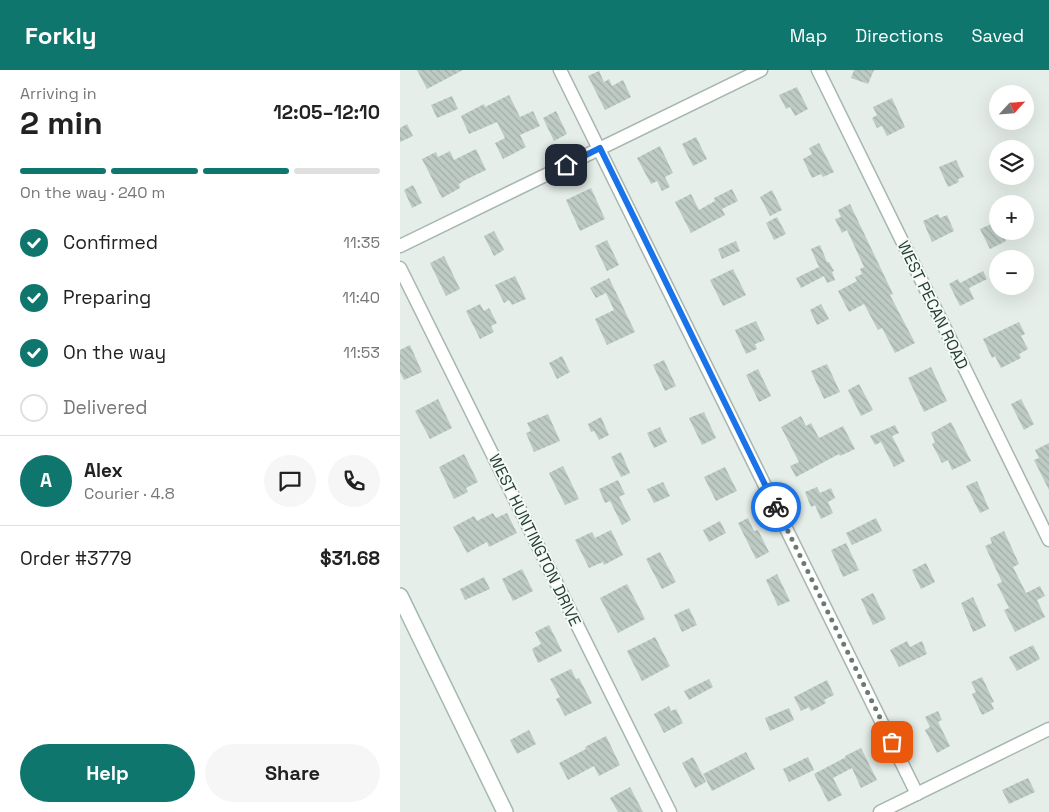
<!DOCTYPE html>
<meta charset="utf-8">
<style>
body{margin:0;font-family:"Space Grotesk",sans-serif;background:#f6f6f6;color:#222;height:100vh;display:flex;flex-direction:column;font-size:19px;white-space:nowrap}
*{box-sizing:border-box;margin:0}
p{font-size:16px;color:#767676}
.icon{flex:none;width:28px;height:28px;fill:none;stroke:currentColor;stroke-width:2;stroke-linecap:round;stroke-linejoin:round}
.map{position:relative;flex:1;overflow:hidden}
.sheet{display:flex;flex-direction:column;background:#fff;width:400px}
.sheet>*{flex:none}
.needle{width:32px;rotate:64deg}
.fabs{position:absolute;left:589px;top:15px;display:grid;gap:10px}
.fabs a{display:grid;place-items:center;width:45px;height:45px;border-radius:50%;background:#fff;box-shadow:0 5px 20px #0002;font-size:25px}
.pin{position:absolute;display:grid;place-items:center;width:42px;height:42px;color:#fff;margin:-21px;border-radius:10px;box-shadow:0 2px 8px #0006}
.courier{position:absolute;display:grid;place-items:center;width:50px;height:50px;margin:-25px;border:4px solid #1a73e8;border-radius:50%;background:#fff;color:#222;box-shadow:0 1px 6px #0007}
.overview em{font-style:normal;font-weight:800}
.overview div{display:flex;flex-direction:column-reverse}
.overview{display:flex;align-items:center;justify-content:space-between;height:85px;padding:0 20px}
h1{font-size:32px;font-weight:800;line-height:38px}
.bar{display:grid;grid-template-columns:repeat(4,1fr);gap:8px 5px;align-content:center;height:60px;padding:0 20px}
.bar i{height:6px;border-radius:4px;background:#e0e0e0}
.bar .current{background:#0f766e}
.bar p{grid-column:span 4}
.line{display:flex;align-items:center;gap:12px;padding:0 20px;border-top:1px solid #e0e0e0}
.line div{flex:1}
.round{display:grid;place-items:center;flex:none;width:52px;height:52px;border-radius:26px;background:#f6f6f6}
ol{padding:0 20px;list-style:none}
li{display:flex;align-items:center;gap:15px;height:55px}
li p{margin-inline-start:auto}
li .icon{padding:5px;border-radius:50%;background:#0f766e;color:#fff;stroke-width:4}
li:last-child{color:#767676}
li i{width:28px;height:28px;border:2px solid #e0e0e0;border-radius:50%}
.cta{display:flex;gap:10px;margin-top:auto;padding:10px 20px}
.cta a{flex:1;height:58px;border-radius:30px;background:#0f766e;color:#fff;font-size:20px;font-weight:800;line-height:58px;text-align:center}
.cta a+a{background:#f6f6f6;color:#222}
header{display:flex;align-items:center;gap:30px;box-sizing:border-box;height:70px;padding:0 25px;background:#0f766e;color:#fff}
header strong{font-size:24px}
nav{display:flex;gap:28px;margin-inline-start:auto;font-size:18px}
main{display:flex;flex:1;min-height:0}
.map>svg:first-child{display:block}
.building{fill:url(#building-back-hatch)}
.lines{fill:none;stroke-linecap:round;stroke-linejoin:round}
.minor-casing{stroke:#a7b6af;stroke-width:15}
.secondary-casing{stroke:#a3b9af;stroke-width:18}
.minor{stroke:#fff;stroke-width:12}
.secondary{stroke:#fff;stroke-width:15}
.done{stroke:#687c74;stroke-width:5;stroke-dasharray:0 9}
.route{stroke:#1a73e8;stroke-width:6}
.labels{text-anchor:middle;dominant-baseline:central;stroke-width:4;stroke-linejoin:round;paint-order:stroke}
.street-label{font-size:16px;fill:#243f35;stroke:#f5faf7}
</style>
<header>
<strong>Forkly</strong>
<nav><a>Map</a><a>Directions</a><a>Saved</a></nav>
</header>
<main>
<section class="sheet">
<div class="overview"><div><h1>2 min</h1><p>Arriving in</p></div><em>12:05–12:10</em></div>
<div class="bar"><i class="current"></i><i class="current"></i><i class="current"></i><i></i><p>On the way · 240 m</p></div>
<ol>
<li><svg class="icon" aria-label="check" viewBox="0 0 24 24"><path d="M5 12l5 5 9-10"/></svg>Confirmed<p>11:35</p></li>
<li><svg class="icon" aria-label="check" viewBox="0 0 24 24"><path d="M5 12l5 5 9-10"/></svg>Preparing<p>11:40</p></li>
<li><svg class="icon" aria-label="check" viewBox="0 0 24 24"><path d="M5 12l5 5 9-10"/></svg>On the way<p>11:53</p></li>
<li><i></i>Delivered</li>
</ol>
<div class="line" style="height:90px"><b class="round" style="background:#0f766e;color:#fff">A</b><div><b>Alex</b><p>Courier · 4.8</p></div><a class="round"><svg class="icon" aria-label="chat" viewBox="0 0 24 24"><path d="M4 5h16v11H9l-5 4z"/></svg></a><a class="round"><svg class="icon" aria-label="phone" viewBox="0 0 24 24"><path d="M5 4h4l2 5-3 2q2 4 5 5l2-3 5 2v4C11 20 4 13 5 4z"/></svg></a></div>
<div class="line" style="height:65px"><div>Order #3779</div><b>$31.68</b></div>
<div class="cta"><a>Help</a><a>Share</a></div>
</section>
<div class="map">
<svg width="649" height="742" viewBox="0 0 649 742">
<defs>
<pattern id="building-back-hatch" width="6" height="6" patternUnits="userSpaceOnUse" patternTransform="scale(1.25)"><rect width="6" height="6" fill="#bdcbc4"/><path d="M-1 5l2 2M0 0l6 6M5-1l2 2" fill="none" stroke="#a2afa9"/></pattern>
</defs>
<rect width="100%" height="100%" fill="#e5eee9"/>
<g class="building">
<path d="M17 0H63L27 19Z"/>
<path d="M454 0H474L468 14 451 8Z"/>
<path d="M199 1 204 12 209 9 212 16 223 10 231 27 205 40 188 6Z"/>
<path d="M397 17 408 39 395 46 390 37 386 39 379 25Z"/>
<path d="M109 25 120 47 133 41 140 56 120 65 126 77 103 89 95 73 105 68 97 52 69 64 61 46 84 34 85 37Z"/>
<path d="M52 26 58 39 37 48 31 35Z"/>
<path d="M492 28 505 57 487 66 482 56 477 58 472 48 477 45 473 37Z"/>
<path d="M156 41 167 64 154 71 143 48Z"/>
<path d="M7 54 13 66 0 72V58Z"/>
<path d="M296 67 307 89 293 96 282 74Z"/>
<path d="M419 73 434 102 423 107 421 104 412 108 403 89 412 84 409 78Z"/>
<path d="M260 76 273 103 265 107 270 117 262 121 257 111 251 114 237 88Z"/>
<path d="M76 79 86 100 65 110 59 114 60 118 42 128 22 89 36 82 38 87 50 81 54 90Z"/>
<path d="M556 90 564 107 558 109 559 112 548 117 539 97Z"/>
<path d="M13 115 22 133 12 138 4 120Z"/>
<path d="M191 118 205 149 180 161 166 130Z"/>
<path d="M332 119 338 131 322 139 325 145 291 163 275 132 291 124 299 140 315 131 314 128Z"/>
<path d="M372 120 382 140 370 146 360 127Z"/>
<path d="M450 134 493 224 490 225 515 273 495 283 482 258 478 260 464 234 449 242 438 221 457 211 455 207 462 204 460 199 464 197 447 160 442 163 435 149 441 147 438 140Z"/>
<path d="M538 144 540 148 547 145 554 161 532 172 523 151Z"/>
<path d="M377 147 386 164 374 170 366 153Z"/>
<path d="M598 151V161H601L606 171 590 179 580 159Z"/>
<path d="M94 161 104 180 94 186 84 166Z"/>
<path d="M207 170 219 195 207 201 195 176Z"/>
<path d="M336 171 340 181 322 189 318 179Z"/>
<path d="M420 175 427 192H429L434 201 432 202 435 210 427 213 424 206 401 218 396 208 419 197 411 179Z"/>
<path d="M44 186 60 219 46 226 30 193Z"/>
<path d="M333 199 346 225 323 236 310 210Z"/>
<path d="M583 201 587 209 569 218 574 229 560 236 549 214 558 209 560 213Z"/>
<path d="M115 206 126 229 112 235 109 230 104 233 95 215Z"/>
<path d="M209 208 235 262 207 275 195 249 214 240 206 223 196 228 190 218Z"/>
<path d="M80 234 84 241 89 238 97 253 91 256 94 262 80 269 66 241Z"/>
<path d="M421 234 429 249 417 255 410 240Z"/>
<path d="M356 251 365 270 355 274 357 279 346 284 335 260Z"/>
<path d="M619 252 625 264 621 266 628 279 619 284 621 288 601 298 595 286 592 288 583 269Z"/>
<path d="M10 275 22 302 4 310 0 302V280Z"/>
<path d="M162 286 170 302 157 309 149 293Z"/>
<path d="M264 290 276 316 265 321 253 295Z"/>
<path d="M427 294 440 322 424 329 411 301Z"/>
<path d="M531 297 547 331 524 342 508 308Z"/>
<path d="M358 299 371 326 359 332 346 305Z"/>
<path d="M459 314 473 340 461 346 448 320Z"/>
<path d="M38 329 52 358 30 369 15 341Z"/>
<path d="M621 329 634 354 624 360 611 334Z"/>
<path d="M304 342 316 368 302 375 289 348Z"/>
<path d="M148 344 160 371 134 382 126 363 131 361 127 353Z"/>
<path d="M401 346 406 356 411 353 419 368 443 356 455 379 440 386 439 384 396 407 390 396 399 392 381 357Z"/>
<path d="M201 347 209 365 199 370 194 361 191 362 188 354Z"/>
<path d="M551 352 571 391 552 400 548 390 542 393 532 374 535 372 531 363Z"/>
<path d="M495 355 499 363 492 366 505 391 494 397 481 372 475 375 470 366Z"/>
<path d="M260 357 267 372 254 378 247 363Z"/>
<path d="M649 373V420L634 390 639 388 635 380Z"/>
<path d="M221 382 230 403 221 407 211 387Z"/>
<path d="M64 384 78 412 66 418 68 422 54 429 39 397Z"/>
<path d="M163 396 179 429 165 435 149 403Z"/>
<path d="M325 397 337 421 316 431 304 407Z"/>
<path d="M218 410 225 424 219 427 231 450 222 455 210 431 205 433 199 419Z"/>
<path d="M577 411 589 439 580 443 566 416Z"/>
<path d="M263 412 270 426 254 433 247 419Z"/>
<path d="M417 417 420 423 431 418 435 428 428 432 433 443 421 449 415 435 411 437 405 422Z"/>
<path d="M93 443 96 448 107 443 117 463 89 477 87 472 67 483 53 457 74 446 77 451Z"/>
<path d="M348 448 354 461 358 460 369 482 356 489 338 453Z"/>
<path d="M476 448 482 461 452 475 446 463Z"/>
<path d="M320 451 326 463 309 472 303 460Z"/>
<path d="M211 460 223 485 204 495 203 492 189 498 175 470 192 462 195 468Z"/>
<path d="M604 461 619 494 613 497 626 523 640 516 645 526 637 530 645 547 615 562 604 540 609 538 597 514 602 512 585 476 592 473 590 468Z"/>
<path d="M446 473 459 500 443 507 431 480Z"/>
<path d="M260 482 276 512 262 519 246 489Z"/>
<path d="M526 493 535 512 521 519 512 500Z"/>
<path d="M122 499 133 521 113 531 102 509Z"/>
<path d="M377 504 390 531 378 536 366 510Z"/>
<path d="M84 507 90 519 65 530 60 519Z"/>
<path d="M227 514 245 549 218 563 200 528Z"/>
<path d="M473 523 486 549 473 555 461 529Z"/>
<path d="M573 527 586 556 573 562 561 533Z"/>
<path d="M289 538 297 555 282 562 274 545Z"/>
<path d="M149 555 162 581 138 593 132 579 141 574 135 562Z"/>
<path d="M255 567 270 596 242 611 227 581Z"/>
<path d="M507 571 510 577 522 571 527 584 499 597 490 580Z"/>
<path d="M633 575 640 589 617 601 609 587Z"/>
<path d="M171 599 176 609 179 608 192 633 165 646 156 629 160 627 150 609Z"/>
<path d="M582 607 594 632 591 633 594 639 582 645 572 624 576 622 571 612Z"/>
<path d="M309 609 313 617 289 630 284 621Z"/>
<path d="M427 610 434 625 424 630 426 633 411 641 409 637 401 641 394 627Z"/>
<path d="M269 636 271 641 276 639 283 653 264 663 254 644Z"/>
<path d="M389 638 394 650 370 661 365 648Z"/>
<path d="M538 641 542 650 538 652 550 676 537 683 525 660 530 657 525 647Z"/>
<path d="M129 660 136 674 117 684 110 670Z"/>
<path d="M206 666 220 695 199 706 194 696 168 710 159 693 186 679 185 677Z"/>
<path d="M461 678 477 710 461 718 452 698 433 708 442 725 428 732 414 704 446 687 445 686Z"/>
<path d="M346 682 355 699 312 721 303 704Z"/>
<path d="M293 687 306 712 295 718 282 693Z"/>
<path d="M408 687 414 700 389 712 383 699Z"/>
<path d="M628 708 635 722 609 734 602 720Z"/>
<path d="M230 717 243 742H218L210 728Z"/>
</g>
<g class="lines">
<g class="minor-casing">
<g id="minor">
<path d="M160 0 517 724"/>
<path d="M418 0 649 470"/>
<path d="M0 176 361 0"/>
<path d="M0 198 270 742"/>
<path d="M480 742 649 659"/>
</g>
</g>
<g class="secondary-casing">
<path id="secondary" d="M0 526 105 742"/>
</g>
<use href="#minor" class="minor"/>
<use href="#secondary" class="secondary"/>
</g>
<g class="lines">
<path class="done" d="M376 437 492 672"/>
<path class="route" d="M166 95 200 78 376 437"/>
</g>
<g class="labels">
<g class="street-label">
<text transform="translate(533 235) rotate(64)">WEST PECAN ROAD</text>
<text transform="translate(135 470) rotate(64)">WEST HUNTINGTON DRIVE</text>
</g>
</g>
</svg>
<div class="fabs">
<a><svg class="needle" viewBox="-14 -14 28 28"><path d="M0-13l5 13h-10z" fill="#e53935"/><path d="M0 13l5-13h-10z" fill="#767676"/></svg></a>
<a><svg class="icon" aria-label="layers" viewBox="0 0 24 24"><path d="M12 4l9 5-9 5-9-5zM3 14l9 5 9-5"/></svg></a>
<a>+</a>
<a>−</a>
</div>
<div class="pin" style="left:492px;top:672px;background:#ea580c"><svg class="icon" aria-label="bag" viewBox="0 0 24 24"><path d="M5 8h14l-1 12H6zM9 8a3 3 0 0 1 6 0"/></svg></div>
<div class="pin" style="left:166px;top:95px;background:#1f2937"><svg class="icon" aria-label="home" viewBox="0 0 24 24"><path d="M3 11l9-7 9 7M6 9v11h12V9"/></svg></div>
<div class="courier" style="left:376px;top:437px"><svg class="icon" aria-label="bike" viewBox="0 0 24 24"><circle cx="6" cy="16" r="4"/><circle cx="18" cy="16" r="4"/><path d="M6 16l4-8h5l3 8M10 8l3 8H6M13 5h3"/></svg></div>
</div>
</main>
